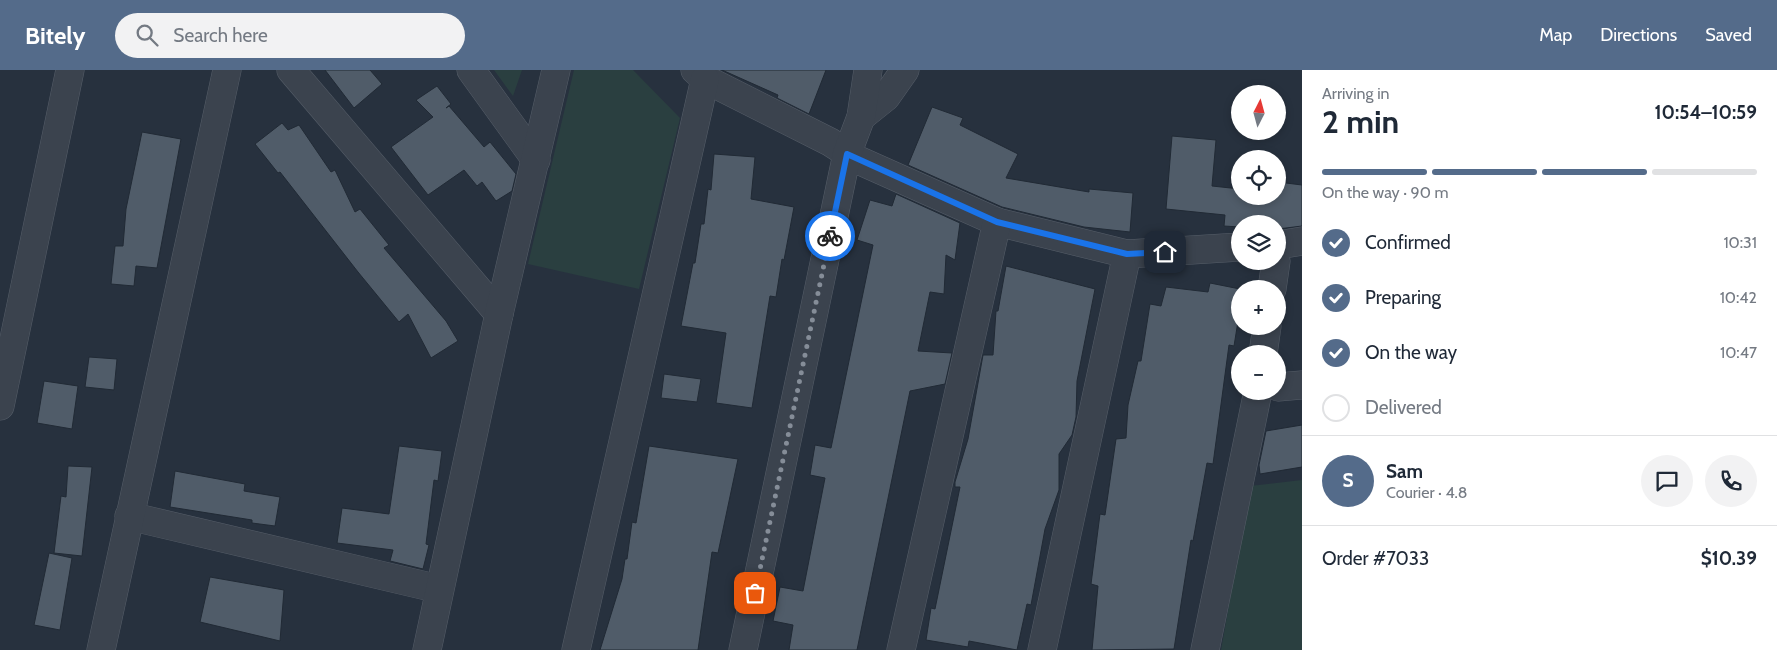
<!DOCTYPE html>
<meta charset="utf-8">
<style>
body{margin:0;font-family:Cabin,sans-serif;background:#f2f2f3;color:#1f2937;height:100vh;display:flex;flex-direction:column;font-size:19px;white-space:nowrap}
*{box-sizing:border-box;margin:0}
p{font-size:16px;color:#747a83}
.icon{flex:none;width:28px;height:28px;fill:none;stroke:currentColor;stroke-width:2;stroke-linecap:round;stroke-linejoin:round}
.map{position:relative;flex:1;overflow:hidden}
.panel{display:flex;flex-direction:column;background:#fff;width:475px}
.panel>*{flex:none}
.needle{width:32px;rotate:6deg}
.tools{position:absolute;left:1231px;top:15px;display:grid;gap:10px}
.tools a{display:grid;place-items:center;width:55px;height:55px;border-radius:50%;background:#fff;box-shadow:0 2px 8px #0003;font-size:25px}
.pin{position:absolute;display:grid;place-items:center;width:42px;height:42px;color:#fff;margin:-21px;border-radius:10px;box-shadow:0 2px 8px #0006}
.courier{position:absolute;display:grid;place-items:center;width:50px;height:50px;margin:-25px;border:4px solid #1a73e8;border-radius:50%;background:#fff;color:#222;box-shadow:0 1px 6px #0007}
.summary em{font-style:normal;font-weight:800}
.summary div{display:flex;flex-direction:column-reverse}
.summary{display:flex;align-items:center;justify-content:space-between;height:85px;padding:0 20px}
h1{font-size:32px;font-weight:800;line-height:38px}
.bar{display:grid;grid-template-columns:repeat(4,1fr);gap:8px 5px;align-content:center;height:60px;padding:0 20px}
.bar i{height:6px;border-radius:4px;background:#e0e1e3}
.bar .active{background:#546b8a}
.bar p{grid-column:span 4}
.line{display:flex;align-items:center;gap:12px;padding:0 20px;border-top:1px solid #e0e1e3}
.line div{flex:1}
.round{display:grid;place-items:center;flex:none;width:52px;height:52px;border-radius:26px;background:#f2f2f3}
ol{padding:0 20px;list-style:none}
li{display:flex;align-items:center;gap:15px;height:55px}
li p{margin-inline-start:auto}
li .icon{padding:5px;border-radius:50%;background:#546b8a;color:#fff;stroke-width:4}
li:last-child{color:#747a83}
li i{width:28px;height:28px;border:2px solid #e0e1e3;border-radius:50%}
header{display:flex;align-items:center;gap:30px;box-sizing:border-box;height:70px;padding:0 25px;background:#546b8a;color:#fff}
header strong{font-size:24px}
nav{display:flex;gap:28px;margin-inline-start:auto;font-size:18px}
.search{width:350px;height:45px;background:#f2f2f3;display:flex;align-items:center;gap:12px;box-sizing:border-box;padding:0 18px;border-radius:28px;color:#747a83;font-size:19px}
main{display:flex;flex:1;min-height:0}
.map>svg:first-child{display:block}
.green{fill:#2a3f40}
.building{fill:#505c69;stroke:#212a35}
.lines{fill:none;stroke-linecap:round;stroke-linejoin:round}
.minor-casing{stroke:#565e69;stroke-width:29}
.minor{stroke:#3b434e;stroke-width:28}
.done{stroke:#858d98;stroke-width:5;stroke-dasharray:0 9}
.route{stroke:#1a73e8;stroke-width:6}
</style>
<header>
<strong>Bitely</strong>
<div class="search"><svg class="icon" aria-label="search" viewBox="0 0 24 24"><circle cx="10" cy="10" r="6"/><path d="M15 15l6 6"/></svg>Search here</div>
<nav><a>Map</a><a>Directions</a><a>Saved</a></nav>
</header>
<main>
<div class="map">
<svg width="1302" height="580" viewBox="0 0 1302 580">
<rect width="100%" height="100%" fill="#27313e"/>
<g class="green">
<path d="M494 0H522L513 26Z"/>
<path d="M574 0H633L680 48 639 219 528 194Z"/>
<path d="M1302 410V580H1221L1250 416Z"/>
</g>
<g class="building">
<path d="M325 0H370L382 14 354 38Z"/>
<path d="M722 0H826L809 44 777 28 778 25Z"/>
<path d="M437 16 451 34 446 38 449 36 484 77 490 72 516 104 512 121 496 131 482 112 477 116 464 100 428 125 391 77 433 47 416 30Z"/>
<path d="M932 37 963 48 960 55 1018 84 1006 108 1089 122V119L1133 123 1130 162 1084 157 1002 137 908 95Z"/>
<path d="M282 53 288 60 299 55 331 102 335 100 355 142 360 139 389 175 384 178 446 251 458 271 431 288 408 244 399 252 358 202 280 102 278 103 255 74Z"/>
<path d="M142 62 181 69 157 198 136 196 134 216 111 214 115 176H123L126 139Z"/>
<path d="M1172 66 1216 70 1212 116 1240 119V126H1278V112L1302 115V156L1278 159V154H1240V157L1224 156 1225 145 1166 139Z"/>
<path d="M714 84 755 87 751 129 794 137 784 190 782 189 776 227 770 226 752 338 716 333 726 263 681 256 693 193H695L701 154H704L708 119 711 120Z"/>
<path d="M896 124 960 153 955 190 946 185 944 224 930 222 918 281 952 283 945 314 910 321 857 580H789L793 555 773 551 780 517 803 521 825 408 810 405 815 375 831 378 873 175 857 170 870 130 892 136Z"/>
<path d="M1006 196 1095 219 1077 311 1076 347 1072 365 1059 384V420L1045 459 1031 535 1027 534 1017 580 969 571 968 577 926 570 931 538 935 539 960 417H955V412L968 369 983 285H993L996 241H998Z"/>
<path d="M1210 213 1240 219V239L1234 276 1229 275 1213 394 1207 393 1193 471 1191 470 1174 579 1092 580 1098 516 1091 514 1100 444 1105 445 1116 369 1126 368 1128 335 1138 291H1141L1150 234 1161 236 1166 217 1208 222Z"/>
<path d="M89 287 117 289 114 320 85 317Z"/>
<path d="M664 304 701 309 697 332 661 328Z"/>
<path d="M44 311 78 316 72 359 37 353Z"/>
<path d="M1302 355V397L1260 404 1259 395 1266 361Z"/>
<path d="M399 376 442 381 438 411 434 410 426 474 429 475 423 499 390 491 393 480 337 473 342 438 389 444Z"/>
<path d="M649 376 738 389 718 483 712 482 698 580H600L622 509 625 489H627L632 452 636 453Z"/>
<path d="M68 396 92 397 82 486 54 483 61 426 66 427Z"/>
<path d="M175 401 245 414 244 421 280 427 275 456 252 453V450L170 437Z"/>
<path d="M49 483 72 488 60 560 34 555Z"/>
<path d="M210 507 284 520 280 571 200 552Z"/>
</g>
<g class="lines">
<g class="minor-casing">
<g id="minor">
<path d="M291 0 499 244"/>
<path d="M471 0 536 90"/>
<path d="M695 0 705 9 830 72 858 90 997 152 1127 184 1240 177"/>
<path d="M861 47 886 27 905 0"/>
<path d="M1278 175 1302 171"/>
<path d="M1272 219 1276 191"/>
<path d="M1263 284 1267 256"/>
<path d="M1278 317 1302 315"/>
<path d="M0 336 70 0"/>
<path d="M129 446 439 519"/>
<path d="M101 580 227 0"/>
<path d="M427 580 499 244 556 0"/>
<path d="M576 580 705 9"/>
<path d="M743 580 847 84 861 47 868 0"/>
<path d="M901 580 997 152"/>
<path d="M1042 580 1127 184"/>
<path d="M1205 580 1258 321"/>
</g>
</g>
<use href="#minor" class="minor"/>
</g>
<g class="lines">
<path class="done" d="M755 523 830 166"/>
<path class="route" d="M830 166 847 84 997 152 1127 184 1165 182"/>
</g>
</svg>
<div class="tools">
<a><svg class="needle" viewBox="-14 -14 28 28"><path d="M0-13l5 13h-10z" fill="#e53935"/><path d="M0 13l5-13h-10z" fill="#747a83"/></svg></a>
<a><svg class="icon" aria-label="locate" viewBox="0 0 24 24"><circle cx="12" cy="12" r="6"/><path d="M12 2v4M12 18v4M2 12h4M18 12h4"/></svg></a>
<a><svg class="icon" aria-label="layers" viewBox="0 0 24 24"><path d="M12 4l9 5-9 5-9-5zM3 14l9 5 9-5"/></svg></a>
<a>+</a>
<a>−</a>
</div>
<div class="pin" style="left:755px;top:523px;background:#ea580c"><svg class="icon" aria-label="bag" viewBox="0 0 24 24"><path d="M5 8h14l-1 12H6zM9 8a3 3 0 0 1 6 0"/></svg></div>
<div class="pin" style="left:1165px;top:182px;background:#1f2937"><svg class="icon" aria-label="home" viewBox="0 0 24 24"><path d="M3 11l9-7 9 7M6 9v11h12V9"/></svg></div>
<div class="courier" style="left:830px;top:166px"><svg class="icon" aria-label="bike" viewBox="0 0 24 24"><circle cx="6" cy="16" r="4"/><circle cx="18" cy="16" r="4"/><path d="M6 16l4-8h5l3 8M10 8l3 8H6M13 5h3"/></svg></div>
</div>
<section class="panel">
<div class="summary"><div><h1>2 min</h1><p>Arriving in</p></div><em>10:54–10:59</em></div>
<div class="bar"><i class="active"></i><i class="active"></i><i class="active"></i><i></i><p>On the way · 90 m</p></div>
<ol>
<li><svg class="icon" aria-label="check" viewBox="0 0 24 24"><path d="M5 12l5 5 9-10"/></svg>Confirmed<p>10:31</p></li>
<li><svg class="icon" aria-label="check" viewBox="0 0 24 24"><path d="M5 12l5 5 9-10"/></svg>Preparing<p>10:42</p></li>
<li><svg class="icon" aria-label="check" viewBox="0 0 24 24"><path d="M5 12l5 5 9-10"/></svg>On the way<p>10:47</p></li>
<li><i></i>Delivered</li>
</ol>
<div class="line" style="height:90px"><b class="round" style="background:#546b8a;color:#fff">S</b><div><b>Sam</b><p>Courier · 4.8</p></div><a class="round"><svg class="icon" aria-label="chat" viewBox="0 0 24 24"><path d="M4 5h16v11H9l-5 4z"/></svg></a><a class="round"><svg class="icon" aria-label="phone" viewBox="0 0 24 24"><path d="M5 4h4l2 5-3 2q2 4 5 5l2-3 5 2v4C11 20 4 13 5 4z"/></svg></a></div>
<div class="line" style="height:65px"><div>Order #7033</div><b>$10.39</b></div>
</section>
</main>
